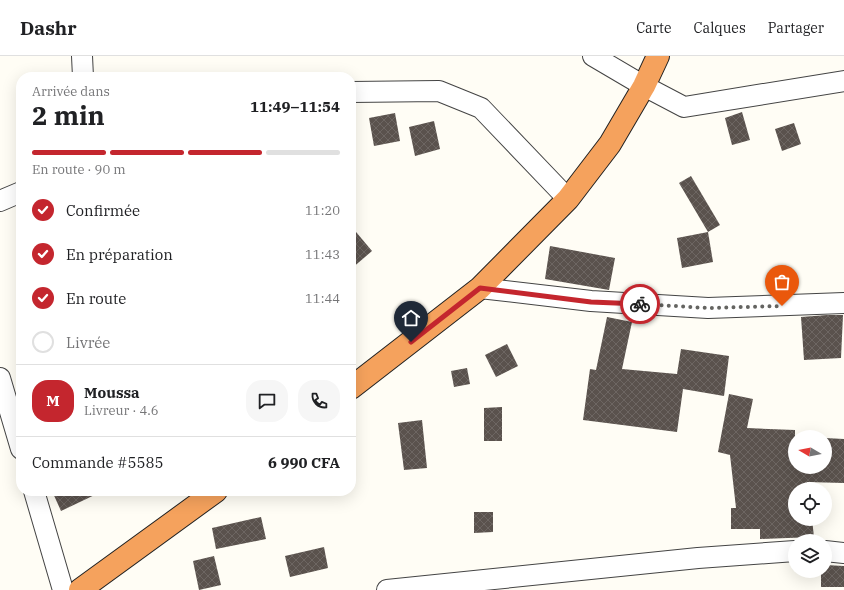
<!DOCTYPE html>
<html lang="fr">
<meta charset="utf-8">
<style>
body{margin:0;font-family:"IBM Plex Serif",serif;background:#f6f6f6;color:#202124;height:100vh;display:flex;flex-direction:column;font-size:15px;white-space:nowrap}
*{box-sizing:border-box;margin:0}
p{font-size:13px;color:#757577}
.icon{flex:none;width:22px;height:22px;fill:none;stroke:currentColor;stroke-width:2;stroke-linecap:round;stroke-linejoin:round}
.map{position:relative;flex:1;overflow:hidden}
.drawer{position:absolute;left:16px;top:16px;width:340px;height:424px;display:flex;flex-direction:column;background:#fff;border-radius:16px;box-shadow:0 4px 16px #0002}
.drawer>*{flex:none}
.needle{width:26px;rotate:280deg}
.fabs{position:absolute;left:788px;top:374px;display:grid;gap:8px}
.fabs a{display:grid;place-items:center;width:44px;height:44px;border-radius:50%;background:#fff;box-shadow:0 4px 16px #0002;font-size:20px}
.pin{position:absolute;display:grid;place-items:center;width:34px;height:34px;color:#fff;margin:-41px -17px;border-radius:50% 50% 50% 0;rotate:-45deg;box-shadow:0 0 4px #0007}
.pin .icon{rotate:45deg}
.courier{position:absolute;display:grid;place-items:center;width:40px;height:40px;margin:-20px;border:3px solid #c4262e;border-radius:50%;background:#fff;color:#222;box-shadow:0 1px 5px #0007}
.overview em{font-style:normal;font-weight:700}
.overview div{display:flex;flex-direction:column-reverse}
.overview{display:flex;align-items:center;justify-content:space-between;height:68px;padding:0 16px}
h1{font-size:26px;font-weight:700;line-height:30px}
.bar{display:grid;grid-template-columns:repeat(4,1fr);gap:6px 4px;align-content:center;height:48px;padding:0 16px}
.bar i{height:5px;border-radius:3px;background:#e0e0e0}
.bar .on{background:#c4262e}
.bar p{grid-column:span 4}
.line{display:flex;align-items:center;gap:10px;padding:0 16px;border-top:1px solid #e0e0e0}
.line div{flex:1}
.round{display:grid;place-items:center;flex:none;width:42px;height:42px;border-radius:16px;background:#f6f6f6}
ol{padding:0 16px;list-style:none}
li{display:flex;align-items:center;gap:12px;height:44px}
li p{margin-inline-start:auto}
li .icon{padding:4px;border-radius:50%;background:#c4262e;color:#fff;stroke-width:4}
li:last-child{color:#757577}
li i{width:22px;height:22px;border:2px solid #e0e0e0;border-radius:50%}
header{display:flex;align-items:center;gap:24px;box-sizing:border-box;height:56px;padding:0 20px;background:#fff;border-bottom:1px solid #e0e0e0}
header strong{font-size:19px}
nav{display:flex;gap:22px;margin-inline-start:auto;font-size:14px}
.map>svg:first-child{display:block}
.building{fill:url(#building-cross-hatch)}
.lines{fill:none;stroke-linecap:round;stroke-linejoin:round}
.street-casing{stroke:#444;stroke-width:22}
.highway-casing{stroke:#222;stroke-width:24}
.street{stroke:#fff;stroke-width:20}
.highway{stroke:#f5a25d;stroke-width:22}
.done{stroke:#646461;stroke-width:4;stroke-dasharray:0 7.2}
.route{stroke:#c4262e;stroke-width:5}
</style>
<header>
<strong>Dashr</strong>
<nav><a>Carte</a><a>Calques</a><a>Partager</a></nav>
</header>
<div class="map">
<svg width="844" height="534" viewBox="0 0 844 534">
<defs>
<pattern id="building-cross-hatch" width="8" height="8" patternUnits="userSpaceOnUse"><rect width="8" height="8" fill="#5a524d"/><path d="M0 0l8 8M0 8l8-8" fill="none" stroke="#6d6662"/></pattern>
</defs>
<rect width="100%" height="100%" fill="#fffdf5"/>
<g class="building">
<path d="M742 56 750 84 732 89 725 62Z"/>
<path d="M395 57 400 85 374 90 369 62Z"/>
<path d="M434 65 440 93 415 100 409 71Z"/>
<path d="M794 67 801 88 782 95 775 73Z"/>
<path d="M691 120 720 169 708 176 679 127Z"/>
<path d="M351 170 372 195 351 213Z"/>
<path d="M708 176 713 206 682 212 677 182Z"/>
<path d="M550 190 615 202 609 234 545 223Z"/>
<path d="M827 259H843L841 302 804 304 801 261Z"/>
<path d="M607 261 632 266 622 313 677 318 681 293 729 300 724 340 683 333 677 376 583 364 590 313 596 314Z"/>
<path d="M507 288 518 310 496 321 485 299Z"/>
<path d="M467 312 470 328 454 331 451 315Z"/>
<path d="M729 338 753 343 747 372 795 374V411H825V382L844 383V427L807 426 808 433H795V463H812L814 481 760 483V473H731V452H736L730 399 718 396Z"/>
<path d="M502 351V385H484V352Z"/>
<path d="M422 364 427 412 404 414 398 367Z"/>
<path d="M52 435H103L61 455Z"/>
<path d="M474 456H493V476L474 477Z"/>
<path d="M261 461 266 483 216 493 212 472Z"/>
<path d="M324 491 328 512 290 521 285 500Z"/>
<path d="M214 500 221 529 199 534 193 505Z"/>
<path d="M825 509 844 510V531H821V515H825Z"/>
</g>
<g class="lines">
<g class="street-casing">
<g id="street">
<path d="M82 0 83 21"/>
<path d="M593 0 644 30 684 51 844 25"/>
<path d="M351 36 439 35 481 52 568 143"/>
<path d="M0 145 21 136"/>
<path d="M480 232 591 245 708 252 844 247"/>
<path d="M0 322 21 393"/>
<path d="M34 435 63 534"/>
<path d="M825 495 844 497"/>
<path d="M387 534 698 502 795 495"/>
</g>
</g>
<g class="highway-casing">
<g id="highway">
<path d="M351 332 480 232 568 143 610 88 644 30 658 0"/>
<path d="M80 534 216 435"/>
</g>
</g>
<use href="#street" class="street"/>
<use href="#highway" class="highway"/>
</g>
<g class="lines">
<path class="done" d="M640 248 708 252 782 250"/>
<path class="route" d="M411 286 480 232 591 246 640 248"/>
</g>
</svg>
<div class="fabs">
<a><svg class="needle" viewBox="-14 -14 28 28"><path d="M0-13l5 13h-10z" fill="#e53935"/><path d="M0 13l5-13h-10z" fill="#757577"/></svg></a>
<a><svg class="icon" aria-label="locate" viewBox="0 0 24 24"><circle cx="12" cy="12" r="6"/><path d="M12 2v4M12 18v4M2 12h4M18 12h4"/></svg></a>
<a><svg class="icon" aria-label="layers" viewBox="0 0 24 24"><path d="M12 4l9 5-9 5-9-5zM3 14l9 5 9-5"/></svg></a>
</div>
<div class="pin" style="left:782px;top:250px;background:#ea580c"><svg class="icon" aria-label="bag" viewBox="0 0 24 24"><path d="M5 8h14l-1 12H6zM9 8a3 3 0 0 1 6 0"/></svg></div>
<div class="pin" style="left:411px;top:286px;background:#1f2937"><svg class="icon" aria-label="home" viewBox="0 0 24 24"><path d="M3 11l9-7 9 7M6 9v11h12V9"/></svg></div>
<div class="courier" style="left:640px;top:248px"><svg class="icon" aria-label="bike" viewBox="0 0 24 24"><circle cx="6" cy="16" r="4"/><circle cx="18" cy="16" r="4"/><path d="M6 16l4-8h5l3 8M10 8l3 8H6M13 5h3"/></svg></div>
<section class="drawer">
<div class="overview"><div><h1>2 min</h1><p>Arrivée dans</p></div><em>11:49–11:54</em></div>
<div class="bar"><i class="on"></i><i class="on"></i><i class="on"></i><i></i><p>En route · 90 m</p></div>
<ol>
<li><svg class="icon" aria-label="check" viewBox="0 0 24 24"><path d="M5 12l5 5 9-10"/></svg>Confirmée<p>11:20</p></li>
<li><svg class="icon" aria-label="check" viewBox="0 0 24 24"><path d="M5 12l5 5 9-10"/></svg>En préparation<p>11:43</p></li>
<li><svg class="icon" aria-label="check" viewBox="0 0 24 24"><path d="M5 12l5 5 9-10"/></svg>En route<p>11:44</p></li>
<li><i></i>Livrée</li>
</ol>
<div class="line" style="height:72px"><b class="round" style="background:#c4262e;color:#fff">M</b><div><b>Moussa</b><p>Livreur · 4.6</p></div><a class="round"><svg class="icon" aria-label="chat" viewBox="0 0 24 24"><path d="M4 5h16v11H9l-5 4z"/></svg></a><a class="round"><svg class="icon" aria-label="phone" viewBox="0 0 24 24"><path d="M5 4h4l2 5-3 2q2 4 5 5l2-3 5 2v4C11 20 4 13 5 4z"/></svg></a></div>
<div class="line" style="height:52px"><div>Commande #5585</div><b>6 990 CFA</b></div>
</section>
</div>
